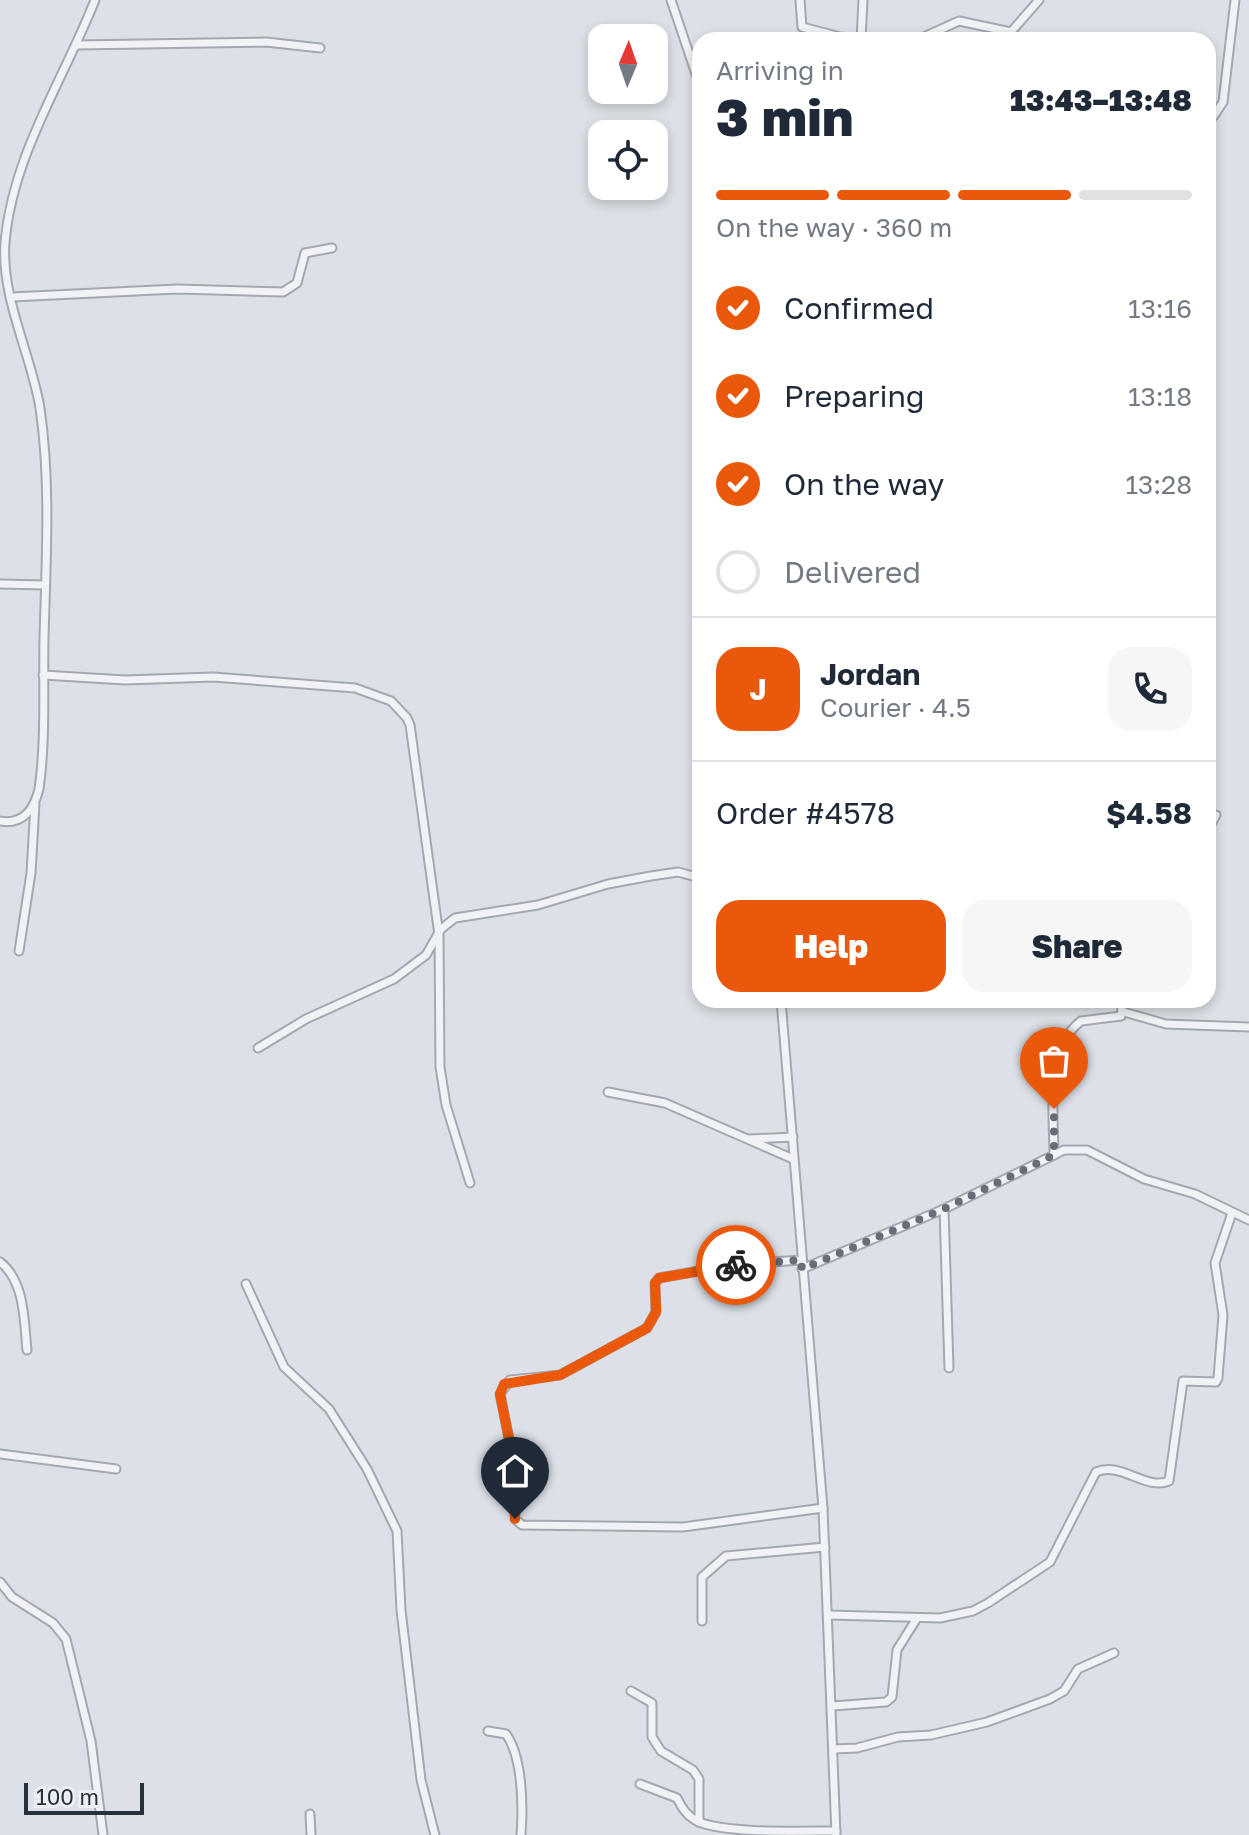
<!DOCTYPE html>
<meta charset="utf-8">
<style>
body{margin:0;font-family:"Golos Text",sans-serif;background:#f6f6f7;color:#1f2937;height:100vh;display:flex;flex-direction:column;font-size:30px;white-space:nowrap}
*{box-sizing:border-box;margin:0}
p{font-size:26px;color:#747a83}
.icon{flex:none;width:44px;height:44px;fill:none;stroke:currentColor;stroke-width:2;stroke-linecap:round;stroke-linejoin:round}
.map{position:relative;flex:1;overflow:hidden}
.details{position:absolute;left:692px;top:32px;width:524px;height:976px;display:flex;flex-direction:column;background:#fff;border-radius:24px;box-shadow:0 4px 12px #0003}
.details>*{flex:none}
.needle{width:52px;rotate:2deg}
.controls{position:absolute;left:588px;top:24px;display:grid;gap:16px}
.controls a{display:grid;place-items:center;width:80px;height:80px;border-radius:16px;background:#fff;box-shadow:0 4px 12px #0003;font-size:40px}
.scale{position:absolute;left:24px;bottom:20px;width:120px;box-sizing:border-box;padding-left:8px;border:4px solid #27303d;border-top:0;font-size:22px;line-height:28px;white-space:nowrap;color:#27303d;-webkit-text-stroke:6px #ecf0f4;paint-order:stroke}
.pin{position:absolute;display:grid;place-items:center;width:68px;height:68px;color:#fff;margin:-82px -34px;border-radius:50% 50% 50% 0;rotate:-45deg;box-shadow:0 0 8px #0007}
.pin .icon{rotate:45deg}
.courier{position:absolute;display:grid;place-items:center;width:80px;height:80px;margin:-40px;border:6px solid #ea580c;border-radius:50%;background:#fff;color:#222;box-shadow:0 2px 10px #0007}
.head em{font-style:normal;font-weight:800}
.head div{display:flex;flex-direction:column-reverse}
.head{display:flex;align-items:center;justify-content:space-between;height:136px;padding:0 24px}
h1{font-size:52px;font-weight:800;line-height:60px}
.bar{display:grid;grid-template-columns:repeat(4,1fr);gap:12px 8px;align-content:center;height:96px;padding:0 24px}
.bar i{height:10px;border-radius:6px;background:#e0e1e3}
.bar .on{background:#ea580c}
.bar p{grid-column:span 4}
.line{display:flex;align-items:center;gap:20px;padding:0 24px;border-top:2px solid #e0e1e3}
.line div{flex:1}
.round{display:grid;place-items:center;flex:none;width:84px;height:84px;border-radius:24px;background:#f6f6f7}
ol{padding:0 24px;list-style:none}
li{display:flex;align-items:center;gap:24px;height:88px}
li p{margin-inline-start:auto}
li .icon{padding:8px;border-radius:50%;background:#ea580c;color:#fff;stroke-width:4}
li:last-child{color:#747a83}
li i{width:44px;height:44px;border:4px solid #e0e1e3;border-radius:50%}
.primary-button{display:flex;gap:16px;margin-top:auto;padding:16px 24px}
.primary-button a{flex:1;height:92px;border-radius:24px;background:#ea580c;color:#fff;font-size:32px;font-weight:800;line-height:92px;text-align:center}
.primary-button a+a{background:#f6f6f7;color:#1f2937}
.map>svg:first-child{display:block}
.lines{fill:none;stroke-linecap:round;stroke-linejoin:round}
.minor-casing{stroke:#a3a8b1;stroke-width:11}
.minor{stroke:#f0f2f5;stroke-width:7}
.done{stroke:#676e78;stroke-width:8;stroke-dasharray:0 14.4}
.route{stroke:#ea580c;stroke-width:10}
</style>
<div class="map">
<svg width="1249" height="1835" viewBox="0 0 1249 1835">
<rect width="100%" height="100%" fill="#dde1e7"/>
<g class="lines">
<g class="minor-casing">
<g id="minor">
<path d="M671 0 700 86"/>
<path d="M800 0 802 27 852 40"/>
<path d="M861 40 863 0"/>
<path d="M917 40 959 21 1011 32 1039 0"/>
<path d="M76 45 266 42 320 48"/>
<path d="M1208 117H1213L1223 102 1235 0"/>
<path d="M12 297 177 289 283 292 297 283 305 253 332 248"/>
<path d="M0 584 45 585"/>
<path d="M43 675 125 680 213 677 355 688 391 701 407 718 410 725 439 935 440 1067 446 1105 470 1183"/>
<path d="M0 821C22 825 34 810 39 789 46 740 43 688 44 638 46 562 51 483 40 408 31 354 1 298 5 243 12 156 64 79 95 0"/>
<path d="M1208 830 1216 815"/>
<path d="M19 951 31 873 35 804"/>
<path d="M781 1000 823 1508 836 1835"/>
<path d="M1124 1012 1166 1024 1249 1027"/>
<path d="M258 1048 306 1019 394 979 426 955 441 929 455 918 538 905 608 884 651 876 678 872 700 878"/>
<path d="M608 1092 665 1103 793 1159"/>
<path d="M749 1139 793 1137"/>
<path d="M1054 1155C1054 1115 1044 1049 1081 1021L1121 1016 1123 1000"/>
<path d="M944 1209 949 1368"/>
<path d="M801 1260 731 1265 659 1278 655 1283 656 1312 647 1328 560 1375 510 1380 500 1394 515 1469V1519L522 1525 683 1527 823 1508"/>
<path d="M0 1262C25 1281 24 1321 27 1350"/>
<path d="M802 1269 944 1209 1064 1150H1087L1144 1179 1195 1194 1249 1220"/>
<path d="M246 1284 284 1367 329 1409 367 1469 397 1531 401 1610 421 1780 435 1835"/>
<path d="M0 1454 116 1469"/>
<path d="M0 1582 12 1597 53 1623 66 1639 91 1741 103 1835"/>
<path d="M829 1615 940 1618 973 1611 988 1603 1050 1562 1096 1472C1121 1461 1146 1491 1169 1481L1183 1381 1216 1382 1218 1378 1223 1315 1215 1263 1232 1213"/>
<path d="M702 1621V1577L726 1556 825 1547"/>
<path d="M631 1691 652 1703V1737L661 1751 693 1770 699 1779V1822"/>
<path d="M832 1706 886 1702 892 1697 897 1650 917 1618"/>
<path d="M488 1731 506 1734C523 1758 523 1807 521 1835"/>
<path d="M834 1749 857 1748 898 1737 931 1735 987 1722 1050 1699 1064 1691 1078 1669 1114 1653"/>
<path d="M640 1784 677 1798C682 1808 687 1816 697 1821 723 1834 805 1831 836 1831"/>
<path d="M310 1814 311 1835"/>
</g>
</g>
<use href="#minor" class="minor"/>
</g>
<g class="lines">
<path class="done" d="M736 1265 801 1260 802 1269 944 1209 1054 1155V1109"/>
<path class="route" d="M515 1519V1469L500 1394 504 1384 560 1375 647 1328 656 1312 655 1283 659 1278 736 1265"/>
</g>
</svg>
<div class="controls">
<a><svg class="needle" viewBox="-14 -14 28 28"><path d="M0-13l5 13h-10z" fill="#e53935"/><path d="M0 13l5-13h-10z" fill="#747a83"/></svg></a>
<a><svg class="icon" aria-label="locate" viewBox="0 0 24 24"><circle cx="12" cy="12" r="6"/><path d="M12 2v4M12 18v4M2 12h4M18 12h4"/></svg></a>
</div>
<div class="scale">100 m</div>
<div class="pin" style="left:1054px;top:1109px;background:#ea580c"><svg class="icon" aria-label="bag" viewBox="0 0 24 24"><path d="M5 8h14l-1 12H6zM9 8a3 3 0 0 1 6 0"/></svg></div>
<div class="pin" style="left:515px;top:1519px;background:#1f2937"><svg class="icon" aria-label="home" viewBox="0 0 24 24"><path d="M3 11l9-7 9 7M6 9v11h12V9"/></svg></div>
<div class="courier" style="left:736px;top:1265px"><svg class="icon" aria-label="bike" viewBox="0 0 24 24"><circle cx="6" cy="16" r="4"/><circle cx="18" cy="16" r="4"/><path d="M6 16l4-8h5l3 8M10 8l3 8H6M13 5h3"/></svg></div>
<section class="details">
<div class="head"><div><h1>3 min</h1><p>Arriving in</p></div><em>13:43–13:48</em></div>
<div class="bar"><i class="on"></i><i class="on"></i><i class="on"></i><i></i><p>On the way · 360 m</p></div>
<ol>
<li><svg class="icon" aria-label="check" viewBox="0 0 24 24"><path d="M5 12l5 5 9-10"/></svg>Confirmed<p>13:16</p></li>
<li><svg class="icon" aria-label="check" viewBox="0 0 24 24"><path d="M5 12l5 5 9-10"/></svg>Preparing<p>13:18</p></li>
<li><svg class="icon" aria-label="check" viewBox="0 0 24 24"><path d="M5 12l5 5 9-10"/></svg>On the way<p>13:28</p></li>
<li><i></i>Delivered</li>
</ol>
<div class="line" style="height:144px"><b class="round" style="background:#ea580c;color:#fff">J</b><div><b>Jordan</b><p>Courier · 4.5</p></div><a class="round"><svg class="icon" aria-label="phone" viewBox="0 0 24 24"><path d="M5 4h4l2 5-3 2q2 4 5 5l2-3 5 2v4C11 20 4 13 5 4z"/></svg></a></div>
<div class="line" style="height:104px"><div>Order #4578</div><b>$4.58</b></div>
<div class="primary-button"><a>Help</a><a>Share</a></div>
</section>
</div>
